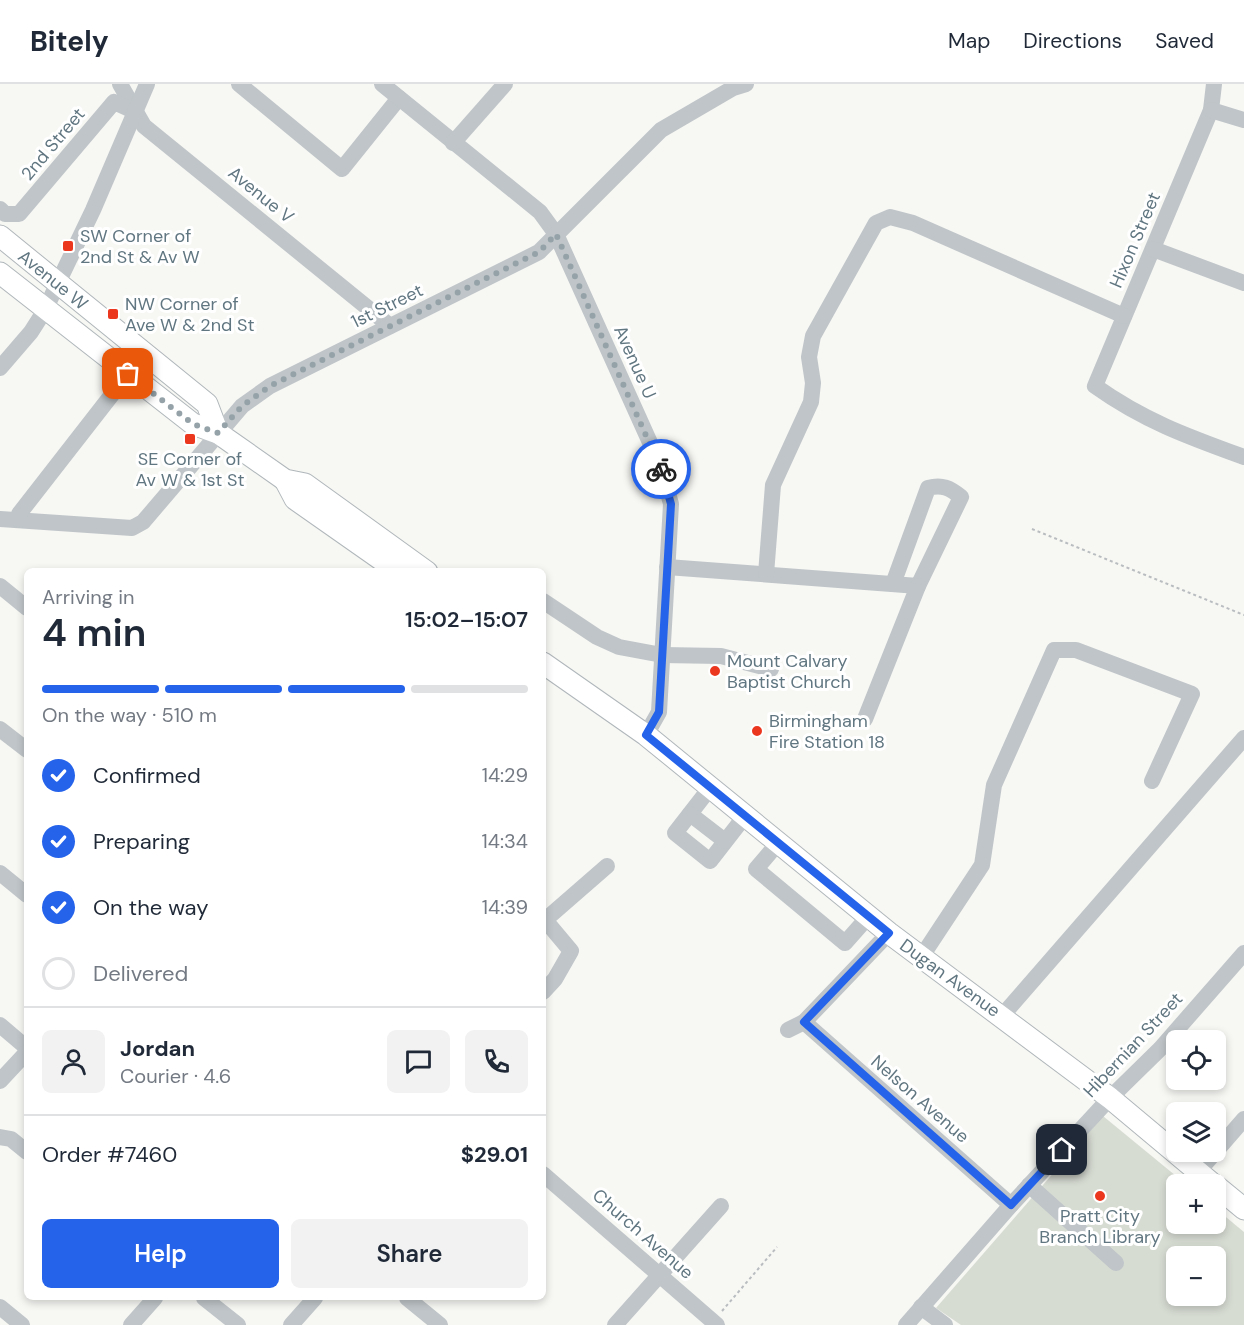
<!DOCTYPE html>
<meta charset="utf-8">
<style>
body{margin:0;font-family:"DM Sans",sans-serif;background:#f2f2f3;color:#1f2937;height:100vh;display:flex;flex-direction:column;font-size:22px;white-space:nowrap}
*{box-sizing:border-box;margin:0}
p{font-size:20px;color:#747a83}
.icon{flex:none;width:33px;height:33px;fill:none;stroke:currentColor;stroke-width:2;stroke-linecap:round;stroke-linejoin:round}
.map{position:relative;flex:1;overflow:hidden}
.panel{position:absolute;left:24px;top:484px;width:522px;height:732px;display:flex;flex-direction:column;background:#fff;border-radius:9px;box-shadow:0 3px 9px #0003}
.panel>*{flex:none}
.buttons{position:absolute;left:1166px;top:946px;display:grid;gap:12px}
.buttons a{display:grid;place-items:center;width:60px;height:60px;border-radius:9px;background:#fff;box-shadow:0 3px 9px #0003;font-size:30px}
.pin{position:absolute;display:grid;place-items:center;width:51px;height:51px;color:#fff;margin:-26px;border-radius:12px;box-shadow:0 3px 9px #0006}
.courier{position:absolute;display:grid;place-items:center;width:60px;height:60px;margin:-30px;border:4px solid #2563eb;border-radius:50%;background:#fff;color:#222;box-shadow:0 2px 8px #0007}
.headline em{font-style:normal;font-weight:600}
.headline div{display:flex;flex-direction:column-reverse}
.headline{display:flex;align-items:center;justify-content:space-between;height:102px;padding:0 18px}
h1{font-size:39px;font-weight:600;line-height:45px}
.bar{display:grid;grid-template-columns:repeat(4,1fr);gap:9px 6px;align-content:center;height:72px;padding:0 18px}
.bar i{height:8px;border-radius:4px;background:#e0e1e3}
.bar .on{background:#2563eb}
.bar p{grid-column:span 4}
.line{display:flex;align-items:center;gap:15px;padding:0 18px;border-top:2px solid #e0e1e3}
.line div{flex:1}
.round{display:grid;place-items:center;flex:none;width:63px;height:63px;border-radius:9px;background:#f2f2f3}
ol{padding:0 18px;list-style:none}
li{display:flex;align-items:center;gap:18px;height:66px}
li p{margin-inline-start:auto}
li .icon{padding:6px;border-radius:50%;background:#2563eb;color:#fff;stroke-width:4}
li:last-child{color:#747a83}
li i{width:33px;height:33px;border:3px solid #e0e1e3;border-radius:50%}
.button{display:flex;gap:12px;margin-top:auto;padding:12px 18px}
.button a{flex:1;height:69px;border-radius:9px;background:#2563eb;color:#fff;font-size:24px;font-weight:600;line-height:69px;text-align:center}
.button a+a{background:#f2f2f3;color:#1f2937}
header{display:flex;align-items:center;gap:36px;box-sizing:border-box;height:84px;padding:0 30px;background:#fff;border-bottom:2px solid #e0e1e3}
header strong{font-size:28px}
nav{display:flex;gap:33px;margin-inline-start:auto;font-size:21px}
.map>svg:first-child{display:block}
.green{fill:#d7dcd3;fill-rule:evenodd}
.lines{fill:none;stroke-linecap:round;stroke-linejoin:round}
.major-casing{stroke:#b0b7ba;stroke-width:23}
.path{stroke:#b9bdbf;stroke-width:2;stroke-dasharray:3 3;stroke-linecap:butt}
.minor{stroke:#bfc5c8;stroke-width:16}
.major{stroke:#fff;stroke-width:21}
.done{stroke:#95a3a9;stroke-width:6;stroke-dasharray:0 10.8}
.route{stroke:#2563eb;stroke-width:8}
.poi-dot{fill:#ec371f;stroke:#fff;stroke-width:2}
.labels{text-anchor:middle;dominant-baseline:central;stroke-width:6;stroke-linejoin:round;paint-order:stroke}
.street-label{font-size:18px;fill:#607680;stroke:#fff}
.poi-label{font-size:18px;fill:#607680;stroke:#fff;text-anchor:start}
</style>
<header>
<strong>Bitely</strong>
<nav><a>Map</a><a>Directions</a><a>Saved</a></nav>
</header>
<div class="map">
<svg width="1244" height="1241" viewBox="0 0 1244 1241">
<rect width="100%" height="100%" fill="#f7f7f4"/>
<path class="green" d="M1103 1032 1187 1101H1176V1140H1215V1124L1244 1148V1241H961L936 1224ZM1176 1173H1215V1212H1176Z"/>
<g class="lines">
<g class="major-casing">
<g id="major">
<path d="M0 152 207 320 218 349"/>
<path d="M0 189 193 340 218 349 285 396 305 400 427 488"/>
<path d="M285 396 295 415 399 488"/>
<path d="M543 579 646 651 889 849 1110 1014 1214 1101"/>
<path d="M1215 1101 1244 1125"/>
</g>
</g>
<g class="path">
<path d="M1032 445 1244 531"/>
<path d="M722 1227 777 1163"/>
</g>
<g class="minor">
<path d="M120 0 144 42 390 242"/>
<path d="M239 0 342 85 399 14"/>
<path d="M382 0 540 128 556 150 661 383 671 420 659 628 646 651"/>
<path d="M1214 0 1211 26 1095 302C1144 337 1189 353 1244 373"/>
<path d="M1211 26 1244 36"/>
<path d="M453 59 505 0"/>
<path d="M0 125 5 130H19L114 18 136 28"/>
<path d="M1153 165 1244 199"/>
<path d="M0 284 31 248 45 226 93 126 147 0"/>
<path d="M0 435 132 444 143 438 242 322 270 302 539 168 661 46 733 4 746 0"/>
<path d="M19 436V430L128 290"/>
<path d="M667 483 918 502 961 413C950 404 942 400 928 404L893 500"/>
<path d="M766 490 773 401 811 318 813 299 809 273 813 252 876 139 890 133 913 139 1124 232"/>
<path d="M0 502 27 524"/>
<path d="M543 517 597 553 619 563 662 571 721 572 771 585"/>
<path d="M865 635 918 502"/>
<path d="M0 645 27 666"/>
<path d="M710 704 675 749 710 777 745 732"/>
<path d="M690 730 725 757"/>
<path d="M778 759 756 785 845 859 868 833"/>
<path d="M0 789 27 811"/>
<path d="M543 833 545 836 607 782"/>
<path d="M922 872 982 781 994 701 1054 566H1076L1192 610 1152 697"/>
<path d="M543 908 555 895 571 867 545 836"/>
<path d="M1002 932 1244 654"/>
<path d="M804 938 1011 1121"/>
<path d="M0 941 27 964"/>
<path d="M788 946 804 938 889 849"/>
<path d="M0 997 27 968"/>
<path d="M0 1053 11 1055 27 1068"/>
<path d="M1198 1088 1244 1035"/>
<path d="M543 1090 717 1241"/>
<path d="M1029 1101 1116 1179"/>
<path d="M204 1214 238 1241"/>
<path d="M407 1214 440 1241"/>
<path d="M0 1223 22 1241"/>
<path d="M921 1223 945 1241"/>
<path d="M131 1241 155 1214"/>
<path d="M291 1241 315 1214"/>
<path d="M615 1241 721 1122"/>
<path d="M906 1241 1011 1121 1110 1014 1160 965 1244 869"/>
</g>
<use href="#major" class="major"/>
</g>
<g class="lines">
<path class="done" d="M128 290 193 340 218 349 242 322 270 302 539 168 556 150 661 385"/>
<path class="route" d="M661 385 671 420 659 628 646 651 889 849 804 938 1011 1121 1062 1066"/>
</g>
<g class="poi-dot">
<rect x="62" y="156" width="12" height="12" rx="3"/>
<rect x="107" y="224" width="12" height="12" rx="3"/>
<rect x="184" y="349" width="12" height="12" rx="3"/>
<circle cx="715" cy="587" r="6"/>
<circle cx="757" cy="647" r="6"/>
<circle cx="1100" cy="1112" r="6"/>
</g>
<g class="labels">
<g class="street-label">
<text transform="translate(53 60) rotate(-50)">2nd Street</text>
<text transform="translate(261 111) rotate(39)">Avenue V</text>
<text transform="translate(1135 156) rotate(-67)">Hixon Street</text>
<text transform="translate(53 196) rotate(39)">Avenue W</text>
<text transform="translate(387 222) rotate(-26)">1st Street</text>
<text transform="translate(635 278) rotate(66)">Avenue U</text>
<text transform="translate(950 894) rotate(36)">Dugan Avenue</text>
<text transform="translate(1133 961) rotate(-47)">Hibernian Street</text>
<text transform="translate(920 1015) rotate(41)">Nelson Avenue</text>
<text transform="translate(643 1150) rotate(41)">Church Avenue</text>
</g>
<g class="poi-label">
<text x="80" y="152">SW Corner of<tspan x="80" dy="21">2nd St &amp; Av W</tspan></text>
<text x="125" y="220">NW Corner of<tspan x="125" dy="21">Ave W &amp; 2nd St</tspan></text>
<text x="190" y="375" text-anchor="middle">SE Corner of<tspan x="190" dy="21">Av W &amp; 1st St</tspan></text>
<text x="727" y="577">Mount Calvary<tspan x="727" dy="21">Baptist Church</tspan></text>
<text x="769" y="637">Birmingham<tspan x="769" dy="21">Fire Station 18</tspan></text>
<text x="1100" y="1132" text-anchor="middle">Pratt City<tspan x="1100" dy="21">Branch Library</tspan></text>
</g>
</g>
</svg>
<div class="buttons">
<a><svg class="icon" aria-label="locate" viewBox="0 0 24 24"><circle cx="12" cy="12" r="6"/><path d="M12 2v4M12 18v4M2 12h4M18 12h4"/></svg></a>
<a><svg class="icon" aria-label="layers" viewBox="0 0 24 24"><path d="M12 4l9 5-9 5-9-5zM3 14l9 5 9-5"/></svg></a>
<a>+</a>
<a>−</a>
</div>
<div class="pin" style="left:128px;top:290px;background:#ea580c"><svg class="icon" aria-label="bag" viewBox="0 0 24 24"><path d="M5 8h14l-1 12H6zM9 8a3 3 0 0 1 6 0"/></svg></div>
<div class="pin" style="left:1062px;top:1066px;background:#1f2937"><svg class="icon" aria-label="home" viewBox="0 0 24 24"><path d="M3 11l9-7 9 7M6 9v11h12V9"/></svg></div>
<div class="courier" style="left:661px;top:385px"><svg class="icon" aria-label="bike" viewBox="0 0 24 24"><circle cx="6" cy="16" r="4"/><circle cx="18" cy="16" r="4"/><path d="M6 16l4-8h5l3 8M10 8l3 8H6M13 5h3"/></svg></div>
<section class="panel">
<div class="headline"><div><h1>4 min</h1><p>Arriving in</p></div><em>15:02–15:07</em></div>
<div class="bar"><i class="on"></i><i class="on"></i><i class="on"></i><i></i><p>On the way · 510 m</p></div>
<ol>
<li><svg class="icon" aria-label="check" viewBox="0 0 24 24"><path d="M5 12l5 5 9-10"/></svg>Confirmed<p>14:29</p></li>
<li><svg class="icon" aria-label="check" viewBox="0 0 24 24"><path d="M5 12l5 5 9-10"/></svg>Preparing<p>14:34</p></li>
<li><svg class="icon" aria-label="check" viewBox="0 0 24 24"><path d="M5 12l5 5 9-10"/></svg>On the way<p>14:39</p></li>
<li><i></i>Delivered</li>
</ol>
<div class="line" style="height:108px"><a class="round"><svg class="icon" aria-label="person" viewBox="0 0 24 24"><circle cx="12" cy="8" r="4"/><path d="M4 21q1-7 8-7t8 7"/></svg></a><div><b>Jordan</b><p>Courier · 4.6</p></div><a class="round"><svg class="icon" aria-label="chat" viewBox="0 0 24 24"><path d="M4 5h16v11H9l-5 4z"/></svg></a><a class="round"><svg class="icon" aria-label="phone" viewBox="0 0 24 24"><path d="M5 4h4l2 5-3 2q2 4 5 5l2-3 5 2v4C11 20 4 13 5 4z"/></svg></a></div>
<div class="line" style="height:78px"><div>Order #7460</div><b>$29.01</b></div>
<div class="button"><a>Help</a><a>Share</a></div>
</section>
</div>
